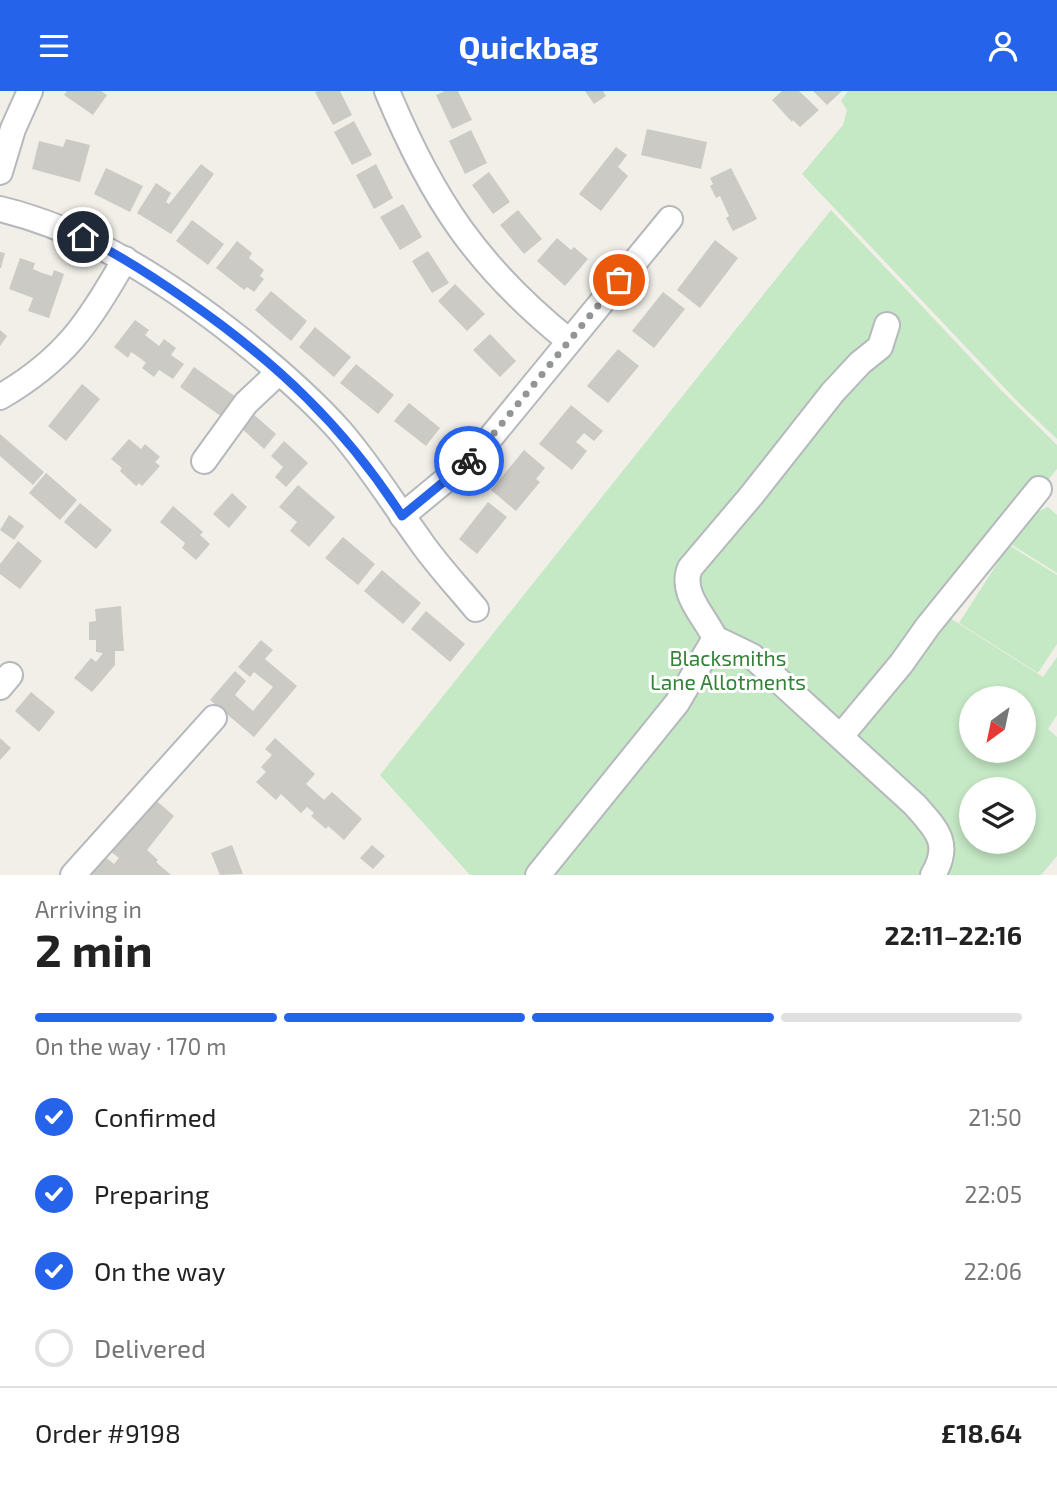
<!DOCTYPE html>
<meta charset="utf-8">
<style>
body{margin:0;font-family:"Exo 2",sans-serif;background:#f6f6f6;color:#222;height:100vh;display:flex;flex-direction:column;font-size:26px;white-space:nowrap}
*{box-sizing:border-box;margin:0}
p{font-size:23px;color:#767676}
.icon{flex:none;width:38px;height:38px;fill:none;stroke:currentColor;stroke-width:2;stroke-linecap:round;stroke-linejoin:round}
.map{position:relative;height:784px;overflow:hidden}
.drawer{display:flex;flex-direction:column;background:#fff;flex:1}
.drawer>*{flex:none}
.needle{width:46px;rotate:213deg}
.buttons{position:absolute;left:959px;top:595px;display:grid;gap:14px}
.buttons a{display:grid;place-items:center;width:77px;height:77px;border-radius:50%;background:#fff;box-shadow:0 4px 10px #0003;font-size:35px}
.pin{position:absolute;display:grid;place-items:center;width:60px;height:60px;color:#fff;margin:-30px;border:4px solid #fff;border-radius:50%;box-shadow:0 2px 7px #0007}
.courier{position:absolute;display:grid;place-items:center;width:70px;height:70px;margin:-35px;border:5px solid #2563eb;border-radius:50%;background:#fff;color:#222;box-shadow:0 2px 9px #0007}
.head em{font-style:normal;font-weight:700}
.head div{display:flex;flex-direction:column-reverse}
.head{display:flex;align-items:center;justify-content:space-between;height:119px;padding:0 35px}
h1{font-size:46px;font-weight:700;line-height:52px}
.bar{display:grid;grid-template-columns:repeat(4,1fr);gap:10px 7px;align-content:center;height:84px;padding:0 35px}
.bar i{height:9px;border-radius:5px;background:#e0e0e0}
.bar .on{background:#2563eb}
.bar p{grid-column:span 4}
.line{display:flex;align-items:center;gap:18px;padding:0 35px;border-top:2px solid #e0e0e0}
.line div{flex:1}
ol{padding:0 35px;list-style:none}
li{display:flex;align-items:center;gap:21px;height:77px}
li p{margin-inline-start:auto}
li .icon{padding:7px;border-radius:50%;background:#2563eb;color:#fff;stroke-width:4}
li:last-child{color:#767676}
li i{width:38px;height:38px;border:4px solid #e0e0e0;border-radius:50%}
header{display:flex;justify-content:space-between;align-items:center;height:91px;padding:0 35px;background:#2563eb;color:#fff;font-size:32px;font-weight:700}
.map>svg:first-child{display:block}
.green{fill:#c5e8c5;fill-rule:evenodd}
.building{fill:#cccac5}
.lines{fill:none;stroke-linecap:round;stroke-linejoin:round}
.minor-casing{stroke:#b5b8bc;stroke-width:28}
.minor{stroke:#fff;stroke-width:24}
.done{stroke:#929495;stroke-width:7;stroke-dasharray:0 12.6}
.route{stroke:#2563eb;stroke-width:9}
.labels{text-anchor:middle;dominant-baseline:central;stroke-width:6;stroke-linejoin:round;paint-order:stroke}
.park-label{font-size:21px;fill:#348238;stroke:#fff}
</style>
<header><svg class="icon" aria-label="menu" viewBox="0 0 24 24"><path d="M4 6h16M4 12h16M4 18h16"/></svg>Quickbag<svg class="icon" aria-label="person" viewBox="0 0 24 24"><circle cx="12" cy="8" r="4"/><path d="M4 21q1-7 8-7t8 7"/></svg></header>
<div class="map">
<svg width="1057" height="784" viewBox="0 0 1057 784">
<rect width="100%" height="100%" fill="#f1efe8"/>
<g class="green">
<path d="M848 0H1057V348L1019 312 802 83 843 34 847 19 841 10Z"/>
<path d="M831 119 1002 300 1057 354V378L942 522 1043 586 1057 566V624L1048 638 1057 646V765L1041 784H470L380 684ZM971 607H1024V660H971ZM971 698H1024V751H971Z"/>
<path d="M1048 416 1057 424V482L1012 454 1037 421Z"/>
<path d="M1009 454 1057 484V553L1038 582 959 532Z"/>
</g>
<g class="building">
<path d="M67 0H101L107 4 93 24 64 4Z"/>
<path d="M318 0H340L352 24 333 34 315 1Z"/>
<path d="M445 0H458L472 29 452 38 436 4Z"/>
<path d="M585 0H603L606 5 594 13Z"/>
<path d="M782 0H799L819 19 800 36 793 29 792 31 772 9Z"/>
<path d="M813 0H842L827 14Z"/>
<path d="M354 30 372 64 352 74 334 41Z"/>
<path d="M647 38 707 51 701 78 641 64Z"/>
<path d="M471 39 487 72 465 83 449 50Z"/>
<path d="M66 48 90 54 80 91 32 78 39 50 63 56Z"/>
<path d="M616 56 627 64 618 76 628 85 601 120 579 103Z"/>
<path d="M201 73 214 83 171 143 137 122 156 92 171 102 166 111 169 113Z"/>
<path d="M376 73 393 107 374 118 356 84Z"/>
<path d="M106 77 143 95 130 121 94 103Z"/>
<path d="M731 77 757 128 733 140 726 127 729 125 720 105 716 107 710 95 713 93 710 87Z"/>
<path d="M489 81 510 111 493 123 472 94Z"/>
<path d="M403 113 422 146 400 159 380 126Z"/>
<path d="M518 119 542 148 524 163 500 134Z"/>
<path d="M192 129 224 153 208 174 176 150Z"/>
<path d="M557 147 571 159 574 156 588 168 565 195 537 170Z"/>
<path d="M715 149 738 167 700 217 677 199Z"/>
<path d="M237 150 252 162 249 167 264 179 260 185 264 188 254 201 247 196 244 199 216 177Z"/>
<path d="M428 160 449 192 432 202 412 170Z"/>
<path d="M0 161 5 162 1 177H0Z"/>
<path d="M20 167 35 172 33 178 42 182 52 185 54 179 64 183 49 227 28 220 33 207 9 198Z"/>
<path d="M455 193 485 223 467 240 438 210Z"/>
<path d="M271 200 307 230 291 250 255 219Z"/>
<path d="M663 201 685 218 654 257 632 240Z"/>
<path d="M135 229 149 239 145 244 159 255 164 248 176 257 171 264 184 273 173 288 159 279 154 286 142 277 146 272 140 267 131 261 128 267 114 256Z"/>
<path d="M315 236 351 266 334 286 299 256Z"/>
<path d="M0 239 7 245 0 255Z"/>
<path d="M490 243 516 270 500 286 473 259Z"/>
<path d="M618 258 639 275 608 312 587 295Z"/>
<path d="M356 273 394 304 378 323 340 292Z"/>
<path d="M194 276 236 306 222 326 180 296Z"/>
<path d="M82 293 100 308 66 350 48 335Z"/>
<path d="M409 312 440 337 426 355 394 330Z"/>
<path d="M571 314 603 340 594 350 584 342 576 351 587 360 572 379 539 353Z"/>
<path d="M252 322 276 343 264 358 240 336Z"/>
<path d="M0 343 44 381 33 394 0 365Z"/>
<path d="M129 348 141 358 145 353 160 366 155 371 160 375 142 395 139 392 136 395 120 380 122 377 111 368Z"/>
<path d="M284 350 308 372 286 396 275 386 283 376 271 365Z"/>
<path d="M524 359 545 377 536 388 540 391 516 420 491 399Z"/>
<path d="M46 382 77 409 60 429 29 402Z"/>
<path d="M298 394 335 426 309 456 290 440 297 431 279 416Z"/>
<path d="M232 402 247 416 229 437 213 423Z"/>
<path d="M488 411 507 426 477 463 459 448Z"/>
<path d="M80 412 112 439 96 458 64 431Z"/>
<path d="M173 415 203 441 200 444 210 453 196 469 182 457 185 452 160 431Z"/>
<path d="M9 424 24 435 14 449 0 439Z"/>
<path d="M343 446 375 473 358 494 325 467Z"/>
<path d="M18 450 42 470 20 498 0 483V473Z"/>
<path d="M382 479 421 512 403 533 364 500Z"/>
<path d="M121 515 124 560H115V574L92 601 74 587 91 567 96 571 103 562 96 561V549H89V531L96 530 95 518Z"/>
<path d="M426 520 465 553 450 571 411 538Z"/>
<path d="M261 549 273 559 265 568 297 595 254 646 210 609 235 580 246 590 235 604 253 620 273 596 254 581 250 586 238 576Z"/>
<path d="M31 601 55 621 39 641 15 620Z"/>
<path d="M0 647 11 657 0 669Z"/>
<path d="M275 647 315 683 306 693 324 709 332 701 362 728 344 749 328 735 326 738 311 725 314 722 307 716 301 722 281 703 276 709 256 691 266 681 261 676 272 664 265 658Z"/>
<path d="M152 706 174 725 147 759 158 769 156 771 171 784H90L102 767 108 768 114 773 119 767 106 757Z"/>
<path d="M232 754 243 783 220 784 211 762Z"/>
<path d="M372 754 385 765 373 778 360 767Z"/>
</g>
<g class="lines">
<g class="minor-casing">
<g id="minor">
<path d="M387 0C432 108 477 176 569 250"/>
<path d="M0 81 13 38 30 0"/>
<path d="M0 118C90 140 168 191 240 248 276 277 311 307 341 341 370 375 393 412 419 448 436 473 457 495 476 518"/>
<path d="M0 306C64 269 89 232 125 168"/>
<path d="M204 370 246 312 279 281"/>
<path d="M402 425 477 363 670 128"/>
<path d="M717 551C706 526 679 503 690 477L751 405 833 301 860 272 880 256 887 234"/>
<path d="M0 596 10 584"/>
<path d="M841 645 901 573 928 535 1039 398"/>
<path d="M73 784 214 627"/>
<path d="M538 784 677 612 711 554 721 550 752 565 915 714C936 738 952 752 933 784"/>
</g>
</g>
<use href="#minor" class="minor"/>
</g>
<g class="lines">
<path class="done" d="M469 370 477 363 619 189"/>
<path class="route" d="M83 146C120 164 155 187 188 210 276 271 344 335 402 425L469 370"/>
</g>
<g class="labels">
<g class="park-label">
<text x="728" y="566">Blacksmiths<tspan x="728" dy="24">Lane Allotments</tspan></text>
</g>
</g>
</svg>
<div class="buttons">
<a><svg class="needle" viewBox="-14 -14 28 28"><path d="M0-13l5 13h-10z" fill="#e53935"/><path d="M0 13l5-13h-10z" fill="#767676"/></svg></a>
<a><svg class="icon" aria-label="layers" viewBox="0 0 24 24"><path d="M12 4l9 5-9 5-9-5zM3 14l9 5 9-5"/></svg></a>
</div>
<div class="pin" style="left:619px;top:189px;background:#ea580c"><svg class="icon" aria-label="bag" viewBox="0 0 24 24"><path d="M5 8h14l-1 12H6zM9 8a3 3 0 0 1 6 0"/></svg></div>
<div class="pin" style="left:83px;top:146px;background:#1f2937"><svg class="icon" aria-label="home" viewBox="0 0 24 24"><path d="M3 11l9-7 9 7M6 9v11h12V9"/></svg></div>
<div class="courier" style="left:469px;top:370px"><svg class="icon" aria-label="bike" viewBox="0 0 24 24"><circle cx="6" cy="16" r="4"/><circle cx="18" cy="16" r="4"/><path d="M6 16l4-8h5l3 8M10 8l3 8H6M13 5h3"/></svg></div>
</div>
<section class="drawer">
<div class="head"><div><h1>2 min</h1><p>Arriving in</p></div><em>22:11–22:16</em></div>
<div class="bar"><i class="on"></i><i class="on"></i><i class="on"></i><i></i><p>On the way · 170 m</p></div>
<ol>
<li><svg class="icon" aria-label="check" viewBox="0 0 24 24"><path d="M5 12l5 5 9-10"/></svg>Confirmed<p>21:50</p></li>
<li><svg class="icon" aria-label="check" viewBox="0 0 24 24"><path d="M5 12l5 5 9-10"/></svg>Preparing<p>22:05</p></li>
<li><svg class="icon" aria-label="check" viewBox="0 0 24 24"><path d="M5 12l5 5 9-10"/></svg>On the way<p>22:06</p></li>
<li><i></i>Delivered</li>
</ol>
<div class="line" style="height:91px"><div>Order #9198</div><b>£18.64</b></div>
</section>
